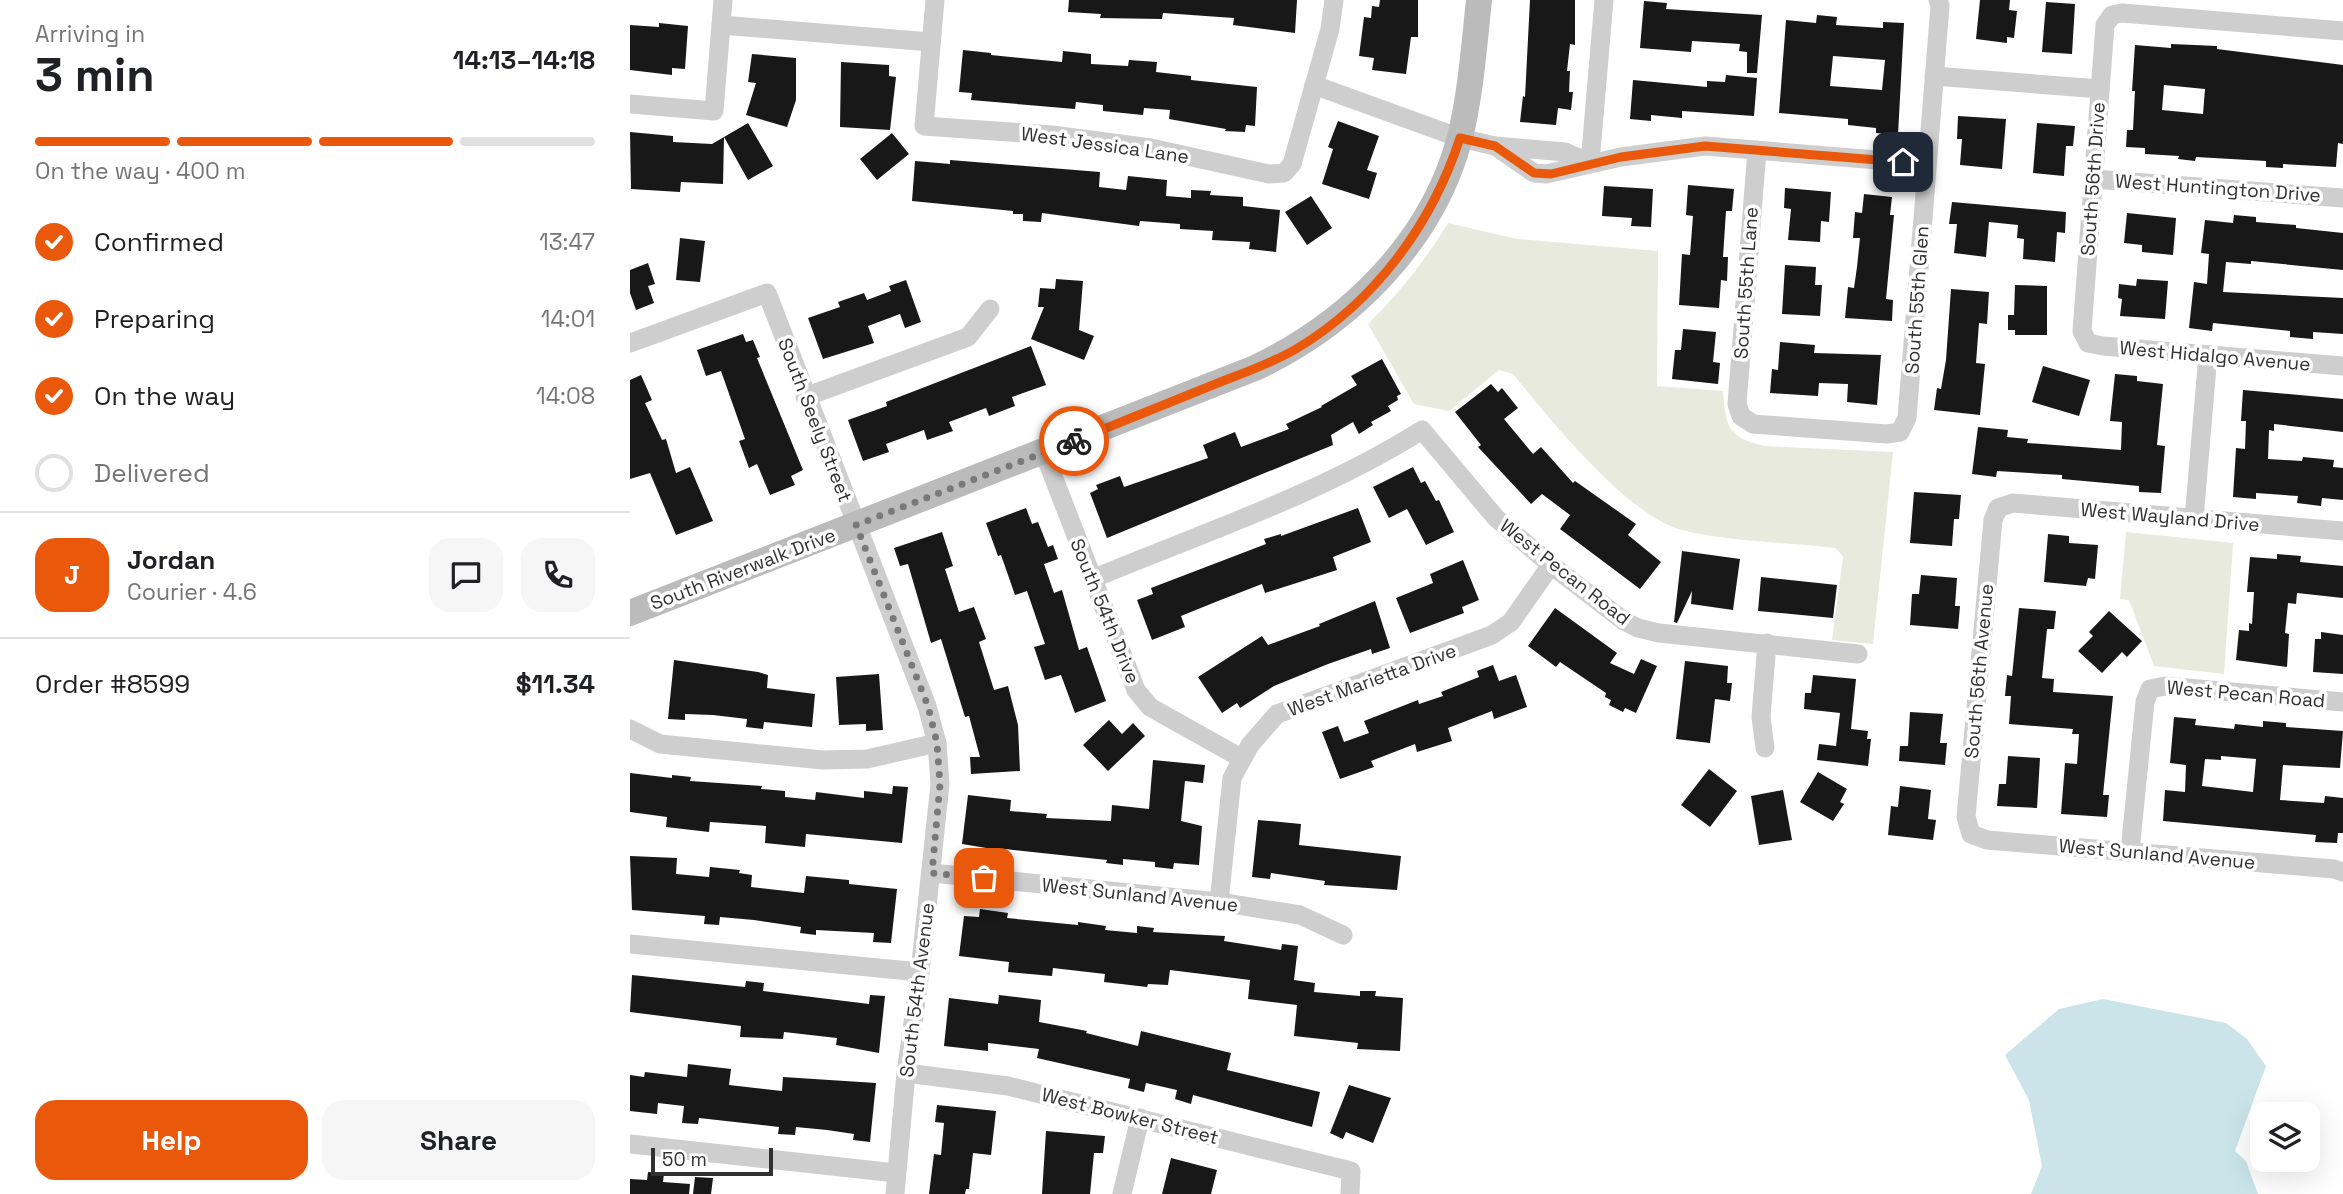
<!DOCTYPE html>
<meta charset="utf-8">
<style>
body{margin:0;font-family:"Space Grotesk",sans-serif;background:#f6f6f6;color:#202124;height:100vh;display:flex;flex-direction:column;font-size:26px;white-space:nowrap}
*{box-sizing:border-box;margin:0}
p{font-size:23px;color:#757577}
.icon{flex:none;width:38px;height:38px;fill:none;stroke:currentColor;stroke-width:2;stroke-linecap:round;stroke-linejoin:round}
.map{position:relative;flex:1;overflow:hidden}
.sheet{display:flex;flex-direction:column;background:#fff;width:630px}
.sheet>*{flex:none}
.tools{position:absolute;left:1620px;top:1102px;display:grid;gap:14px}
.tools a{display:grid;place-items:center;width:70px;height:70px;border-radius:14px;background:#fff;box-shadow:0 7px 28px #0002;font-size:35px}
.scale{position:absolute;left:21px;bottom:18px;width:122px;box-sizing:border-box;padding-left:7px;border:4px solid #313131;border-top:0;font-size:19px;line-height:24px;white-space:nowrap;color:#313131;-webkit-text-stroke:5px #fff;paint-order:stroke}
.pin{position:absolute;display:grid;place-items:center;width:60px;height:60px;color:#fff;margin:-30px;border-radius:14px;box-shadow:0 4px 10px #0006}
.courier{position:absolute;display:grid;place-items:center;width:70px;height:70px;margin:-35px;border:5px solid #ea580c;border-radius:50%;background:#fff;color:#222;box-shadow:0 2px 9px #0007}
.overview em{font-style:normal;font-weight:700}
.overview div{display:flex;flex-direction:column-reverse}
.overview{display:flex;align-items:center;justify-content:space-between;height:119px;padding:0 35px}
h1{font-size:46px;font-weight:700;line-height:52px}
.bar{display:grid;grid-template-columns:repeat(4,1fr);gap:10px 7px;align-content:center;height:84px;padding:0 35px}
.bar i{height:9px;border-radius:5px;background:#e0e0e0}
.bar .selected{background:#ea580c}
.bar p{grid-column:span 4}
.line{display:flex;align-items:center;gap:18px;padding:0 35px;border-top:2px solid #e0e0e0}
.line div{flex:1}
.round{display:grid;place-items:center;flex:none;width:74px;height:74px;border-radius:21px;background:#f6f6f6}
ol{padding:0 35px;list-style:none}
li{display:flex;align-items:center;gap:21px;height:77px}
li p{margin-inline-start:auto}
li .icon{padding:7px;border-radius:50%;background:#ea580c;color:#fff;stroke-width:4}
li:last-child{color:#757577}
li i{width:38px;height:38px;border:4px solid #e0e0e0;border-radius:50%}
.action{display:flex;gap:14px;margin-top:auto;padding:14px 35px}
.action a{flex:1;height:80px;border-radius:21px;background:#ea580c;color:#fff;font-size:28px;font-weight:700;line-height:80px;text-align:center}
.action a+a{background:#f6f6f6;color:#202124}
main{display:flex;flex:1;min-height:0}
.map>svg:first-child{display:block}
.green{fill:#e7eadd}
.water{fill:#cae4ea}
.building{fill:#181818;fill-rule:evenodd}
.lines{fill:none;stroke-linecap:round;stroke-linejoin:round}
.street{stroke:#cecece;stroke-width:19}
.secondary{stroke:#bbb;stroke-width:26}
.done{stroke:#797979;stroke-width:7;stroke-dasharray:0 12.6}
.route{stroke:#ea580c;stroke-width:9}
.labels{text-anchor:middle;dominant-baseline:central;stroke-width:7;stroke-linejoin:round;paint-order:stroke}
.street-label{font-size:19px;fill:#313131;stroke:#fff}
</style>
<main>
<section class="sheet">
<div class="overview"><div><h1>3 min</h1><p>Arriving in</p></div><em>14:13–14:18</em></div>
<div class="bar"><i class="selected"></i><i class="selected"></i><i class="selected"></i><i></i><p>On the way · 400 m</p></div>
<ol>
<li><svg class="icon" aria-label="check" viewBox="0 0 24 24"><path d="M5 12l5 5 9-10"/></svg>Confirmed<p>13:47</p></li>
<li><svg class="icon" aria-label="check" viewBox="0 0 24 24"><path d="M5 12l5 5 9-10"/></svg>Preparing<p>14:01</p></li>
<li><svg class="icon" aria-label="check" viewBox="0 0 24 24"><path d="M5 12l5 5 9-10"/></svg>On the way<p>14:08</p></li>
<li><i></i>Delivered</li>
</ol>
<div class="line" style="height:126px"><b class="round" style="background:#ea580c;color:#fff">J</b><div><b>Jordan</b><p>Courier · 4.6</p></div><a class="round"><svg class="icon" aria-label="chat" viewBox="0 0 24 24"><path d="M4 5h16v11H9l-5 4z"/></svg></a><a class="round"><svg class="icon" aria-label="phone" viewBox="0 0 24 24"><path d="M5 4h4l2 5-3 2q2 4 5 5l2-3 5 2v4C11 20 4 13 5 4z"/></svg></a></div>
<div class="line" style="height:91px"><div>Order #8599</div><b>$11.34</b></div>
<div class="action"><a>Help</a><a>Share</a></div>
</section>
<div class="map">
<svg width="1713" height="1194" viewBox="0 0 1713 1194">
<rect width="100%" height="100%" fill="#fff"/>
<g class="green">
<path d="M818 223 887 239 1028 251 1027 386 1093 391C1096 427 1097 437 1134 446L1263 452 1243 644 1202 640 1213 557 1206 548C1157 542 1104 542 1056 531 1000 520 919 418 883 374L869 370 819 411 784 404 738 324C770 292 795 261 818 223Z"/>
<path d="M1496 532 1603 543 1594 674 1524 666 1499 600 1490 599Z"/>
</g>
<path class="water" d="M1473 999 1596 1023 1617 1039 1636 1066 1605 1151 1616 1161 1628 1194H1401L1412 1166 1399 1100 1375 1055 1429 1009Z"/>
<g class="building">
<path d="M439 0H667L665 33 603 25 604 18 533 13 532 19 470 18 471 14 438 12Z"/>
<path d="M750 0H788V37H781L776 74 742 70 744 58 729 56 734 17 741 18 742 6 749 7Z"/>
<path d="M900 0H945V45L940 44 937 71H940L939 92H943L941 110 928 108 926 125 890 122 893 96 895 97Z"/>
<path d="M1350 0H1380L1379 10 1387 11 1384 38 1377 37V43L1346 39Z"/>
<path d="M1014 1 1037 3 1036 9 1132 15 1127 73H1117V52L1109 51 1110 44 1062 41 1061 52 1010 48Z"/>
<path d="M1416 2 1445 4 1442 54 1412 52Z"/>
<path d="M1187 15 1207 17 1206 25 1253 28V22L1274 23 1268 135 1246 133V128L1218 125V119L1149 113 1156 20 1186 23ZM1203 56 1255 60 1252 90 1200 86Z"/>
<path d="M29 23 58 26 55 69 42 68V75L0 70V25L29 27Z"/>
<path d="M1541 44 1587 46V49L1713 65V144L1708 143 1706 167 1653 164V168L1636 167V161L1566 157 1565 161 1548 159 1549 156 1515 154V148L1496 147 1497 130H1503L1505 91H1502L1505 45 1541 48ZM1534 85 1575 89 1573 114 1532 110Z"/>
<path d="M333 50 361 53V55L432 62 433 51 461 54V64L498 66 499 60 527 62 526 72 561 76V80L627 87 625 126 616 125 615 132 595 131 596 129 539 119 540 110 514 108 513 115 473 111V105L446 102 445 109 341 100 342 93 329 92Z"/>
<path d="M122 54 166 58V100L157 127 116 115 126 83 118 82Z"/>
<path d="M211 62 259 65V76L266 77 260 130 210 127Z"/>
<path d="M1096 75 1127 78 1124 116 1052 111V118L1021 115V121L1000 119 1003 80 1077 87V81L1095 82Z"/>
<path d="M1328 116 1376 119 1372 169 1330 165 1332 139H1327Z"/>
<path d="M708 121 749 136 737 170 747 173 739 199 692 184 703 149 698 147Z"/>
<path d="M118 123 143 166 118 180 94 137 93 184 51 182 50 192 1 189 0 132 43 136V142L82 144Z"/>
<path d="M1407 123 1445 126 1443 146H1436L1434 176 1403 173Z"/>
<path d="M262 133 279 154 247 180 230 159Z"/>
<path d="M320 160 470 172 469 187 496 190 498 176 537 180 536 196 561 198V190L581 191 580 195 613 197V206L650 210 646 252 619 249 620 242 582 240 583 231 550 229V224L510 221 509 226 412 213 411 222 393 221V214H383V211L282 201 285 161 320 164Z"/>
<path d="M1058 185 1104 189 1102 211H1096L1093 257H1098L1097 281 1091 280 1089 308 1049 305 1052 254 1060 255 1063 216 1056 215Z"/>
<path d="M974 186 1023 189 1021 227 1001 226 1002 218 972 216Z"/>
<path d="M1155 188 1201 192 1199 222 1191 221 1190 242 1158 240 1161 209 1154 208Z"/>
<path d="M1234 194 1262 197 1260 215H1264L1256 299 1263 300 1262 321 1215 318 1218 287 1224 288 1227 267 1230 238H1223L1225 212 1232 213Z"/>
<path d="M681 196 702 228 677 245 655 212Z"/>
<path d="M1322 202 1436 212 1435 233 1427 232 1425 262 1393 259 1394 239 1387 238 1388 225 1359 222 1356 257 1324 253 1327 224H1319Z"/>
<path d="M1497 213 1546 218 1543 255 1512 252V245L1494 243Z"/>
<path d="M1604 215 1626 217V222L1666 225V228L1713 233V270L1621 261V264L1596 262 1593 292 1713 298V334L1683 332V339L1660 337V331L1583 323 1582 331 1559 328 1564 282 1577 284 1579 254 1571 253 1575 220 1603 223Z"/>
<path d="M50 238 75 241 70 282 46 280Z"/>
<path d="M18 263 25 284 18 286 24 303 6 310 0 293V270Z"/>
<path d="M1155 265 1186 267 1185 285H1192L1190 316 1152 314Z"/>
<path d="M426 279 453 281 449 330 464 336 454 360 401 339 414 307H408L410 288 425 289Z"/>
<path d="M1507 279 1538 281 1535 319 1490 316 1492 299 1488 298 1489 284 1506 286Z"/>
<path d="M276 280 291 322 275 328 270 314 238 326 244 343 193 359 178 318 210 307 208 302 234 293 237 300 261 291 259 286Z"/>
<path d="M1385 285 1417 286V335H1385V330H1378V315H1384Z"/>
<path d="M1321 289 1359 292 1357 324 1349 323 1346 363 1355 364 1350 415 1304 410 1307 388 1311 389 1316 360Z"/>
<path d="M1053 329 1086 332 1083 362 1090 363 1088 384 1042 379 1045 350H1051Z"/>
<path d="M113 334 116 342 123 340 130 357 127 358 173 470 161 476 165 485 140 495 127 464 119 468 109 441 115 439 91 371 76 376 67 350Z"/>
<path d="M1150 342 1185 345 1184 353 1251 355 1247 405 1217 402 1218 384 1189 383 1188 396 1140 393 1142 369 1148 370Z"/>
<path d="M401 346 416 385 382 397 385 406 359 416 356 408 319 422 323 431 297 440 294 430 256 444 259 452 233 461 218 420 257 406 256 402Z"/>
<path d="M752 359 771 394 767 396 768 400 758 406 761 411 741 422 743 425 729 434 723 422 701 435 703 445 477 538 460 493 468 489 466 485 490 476 494 487 578 458 573 445 605 432 611 447 659 429 656 424 692 407 691 406 727 385 721 376Z"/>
<path d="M1413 366 1460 380 1449 416 1402 402Z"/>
<path d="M1485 374 1507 376V381L1533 384 1527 445 1535 446 1531 493 1509 492V486L1432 479V475L1367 471 1366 477 1342 474 1348 427 1378 430 1377 437 1398 439 1397 443 1491 450 1492 422 1480 421Z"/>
<path d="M11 375 22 400 15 403 32 440 36 439 46 473 60 467 83 521 46 535 20 473 0 479V380Z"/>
<path d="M861 384 868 392 872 388 888 408 874 419 903 454 911 447 943 483 945 481 1006 524 998 535 1031 562 1010 589 930 529 940 515 912 494 901 504 848 447 851 445 825 412Z"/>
<path d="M1613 390 1713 399V432L1644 424V431L1639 430 1638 459 1672 461 1673 457 1704 460 1703 467 1713 468V500L1692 498 1691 506 1667 503 1668 496 1626 493V499L1603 497 1606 448 1615 449 1616 421H1611Z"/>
<path d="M783 467 791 483 795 481 806 501 809 500 824 532 796 545 777 509 759 518 743 487Z"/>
<path d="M1284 492 1331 495 1329 519H1324L1322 546 1280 543Z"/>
<path d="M396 508 402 524 408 522 418 547 423 545 428 559 414 564 424 593 432 590 449 650 457 647 476 701 445 713 431 675 415 680 404 647 415 644 397 591 385 595 371 555 368 556 356 523Z"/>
<path d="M728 508 741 542 703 557 707 570 635 593 632 584 588 601 551 616 555 627 522 640 507 600 523 594 521 588 636 544 634 539 651 534V536Z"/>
<path d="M312 532 323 566 315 569 329 612 344 607 356 639 349 642 364 690 378 686 388 725 390 771 341 774 340 757H350L339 716 335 717 311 639 301 643 278 564 270 566 264 548Z"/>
<path d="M1418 534 1439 536V543L1468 545 1465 579 1458 578 1456 586 1414 582Z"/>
<path d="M1052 551 1110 559 1103 610 1061 604 1062 591 1047 623 1044 622Z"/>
<path d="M1647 554 1671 556 1670 562 1713 566V598L1667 593 1666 604 1658 603 1655 633 1659 634 1657 667 1606 660 1609 630 1619 631V623L1622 624 1624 592H1617L1620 557 1647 559Z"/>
<path d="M833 560 849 600 832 607 834 613 780 633 766 598 803 583 800 574Z"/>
<path d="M1291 575 1327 578 1325 606H1330L1328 629 1280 625 1282 594H1289Z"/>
<path d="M1131 577 1207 585 1203 618 1128 611Z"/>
<path d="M745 601 760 648 742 654 741 649 698 664 644 686 610 708 607 703 592 713 568 677 632 636 638 645 690 626 689 624Z"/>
<path d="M925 608 987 653 980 663 1004 674 1011 659 1027 666 1006 713 995 708 993 712 979 705 981 700 975 697 976 693 930 662 926 667 898 646Z"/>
<path d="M1389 608 1426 611 1424 629H1417L1412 678 1424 679 1423 692 1483 696 1473 795H1479L1477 817 1431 814 1435 763 1447 764 1449 734H1442L1443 729 1379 724 1381 696H1375L1377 675 1382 676Z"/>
<path d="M1479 611 1512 641 1497 657 1492 652 1472 673 1448 651 1463 636 1459 632Z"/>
<path d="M1691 632 1713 635V674L1683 672 1685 639H1691Z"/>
<path d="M44 660 128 672 138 675 137 688 185 694 182 727 134 722 133 729 116 727 117 719 83 715 55 714V720L38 719Z"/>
<path d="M1055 661 1098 666 1097 683H1102L1100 701 1085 699 1080 743 1046 739Z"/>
<path d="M863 665 869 681 886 675 897 707 864 719 862 711 818 728 822 741 787 752 785 744 741 761 744 767 710 779 692 732 708 726 714 742 739 733 734 721 788 700 789 704 813 696 811 692 849 677 847 671Z"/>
<path d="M249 674 253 730 236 731V724L209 725 206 677Z"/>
<path d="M1183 675 1226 679 1221 729 1238 731 1237 739H1241L1238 766 1187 760 1189 744 1206 746 1210 713 1174 709 1175 693H1181Z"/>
<path d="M1280 712 1313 714 1310 743H1317L1315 765 1269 761 1270 746H1278Z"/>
<path d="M1544 717 1566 719 1565 725 1604 729 1605 724 1633 727V721L1656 723V727L1713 731 1710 768 1653 765 1650 800 1694 803 1695 796 1713 798V833H1708L1707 843 1685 842 1686 835 1533 821 1535 790 1555 792 1556 765 1540 763ZM1591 756 1626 759 1623 792 1572 786 1575 759 1591 760Z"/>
<path d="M479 720 492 734 503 723 515 736 478 771 453 745Z"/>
<path d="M1378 756 1410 758 1407 808 1367 806 1369 784H1376Z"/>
<path d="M523 760 575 765 573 783 555 781 551 821 572 826 569 865 544 863 543 869 525 867V862L493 859V865L476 863 477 860 375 849V851L332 844 338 795 381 800 380 811 417 814 416 818 481 821 482 805 519 809Z"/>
<path d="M1079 769 1107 791 1080 827 1051 805Z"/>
<path d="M1188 772 1217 789 1210 802 1214 804 1203 821 1170 802Z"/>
<path d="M0 773 42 778V775L61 777 60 781 132 786 131 789 155 791V797L185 800 186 792 234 798V791L262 794 263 786 278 787 272 843 176 834 175 847 135 843 136 826 80 822 79 832 36 827 37 817 0 812Z"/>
<path d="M1270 786 1301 790 1298 819 1306 820 1303 840 1258 835 1261 806 1268 807Z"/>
<path d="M1153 790 1162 840 1129 845 1121 796Z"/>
<path d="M628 820 671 824 669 845 771 856 767 890 694 885 695 881 641 873 640 879 622 877Z"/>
<path d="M0 856 47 858 46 874 79 877 80 867 110 870 109 873 122 875 121 887 174 893 176 876 219 880V884L267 889 261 943 243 942 244 933 186 930V935L170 933 171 927 124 920 90 917 89 925 74 924 75 916 2 910Z"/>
<path d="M350 909 378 913 377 918 448 925V922L476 926 475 930 507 933V926L524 928 523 932 595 936 594 941 651 950 652 944 668 946 664 980 685 983 684 992 730 996V991H746L745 996 773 998 770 1051 727 1049 728 1043 664 1036 667 1005 618 999 620 980 540 970 538 985 518 984 517 987 474 982 475 974 423 968 422 976 378 972 379 962 329 956 334 916 349 917Z"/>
<path d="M2 975 115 987 116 981 134 983 133 991 239 1004 240 995 255 996 249 1053 206 1045 207 1038 154 1032 153 1039 110 1037 111 1026 0 1012Z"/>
<path d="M369 995 411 1000 409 1022 457 1031 456 1033 508 1046 511 1031 601 1053 597 1070 690 1092 682 1127 563 1095 561 1104 545 1099 547 1090 516 1083 514 1092 498 1088 500 1079 407 1058 409 1049 358 1043V1051L314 1046 319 998 368 1004Z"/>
<path d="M58 1064 101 1069 99 1085 152 1091 153 1077 246 1083 240 1142 223 1140 224 1134 197 1130 166 1127 165 1135 148 1134 149 1127 69 1118 68 1124 52 1123 54 1106 28 1103 27 1114 0 1111V1075L14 1077 15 1072 57 1077Z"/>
<path d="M719 1085 761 1098 743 1143 716 1132 713 1139 700 1133Z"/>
<path d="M307 1105 366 1111 361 1155 343 1153 339 1189H336L335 1194H299L304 1154 311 1155 314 1123 305 1122Z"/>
<path d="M416 1131 475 1136 473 1153H464L460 1194H412Z"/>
<path d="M541 1158 587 1170 581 1194H532Z"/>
<path d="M18 1172 34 1173 33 1182 60 1184 59 1194H0V1179L17 1180Z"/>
<path d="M65 1177 83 1178 81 1194H63Z"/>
</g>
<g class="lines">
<g class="street">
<path d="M305 0 294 126 422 135 521 148 639 174 654 173 662 164 700 29 704 0"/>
<path d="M91 25 301 42"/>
<path d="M1713 31 1492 13 1482 15 1475 25 1452 331 1458 343 1473 346 1713 366"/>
<path d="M1304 76 1470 89"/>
<path d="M684 85 830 138 865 146 935 152 960 163"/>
<path d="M0 104 84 111 93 0"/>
<path d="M865 146 904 173 916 174 991 157 1075 146 1297 164"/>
<path d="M1127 150 1107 404 1111 416 1123 424 1257 434 1270 432 1277 418 1310 6 1308 0"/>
<path d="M960 163 974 0"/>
<path d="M1463 179 1713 198"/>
<path d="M0 343 137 293 297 706 307 743 310 784 290 972 276 1073 265 1194"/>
<path d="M175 397 338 337 360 309"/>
<path d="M414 453 506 690 520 707 611 758"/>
<path d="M1564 519 1578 355"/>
<path d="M1713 531 1383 503 1368 508 1363 520 1336 817 1341 834 1357 840 1704 869 1713 872"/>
<path d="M462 579C570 534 693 493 792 430L866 518 921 565 994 621 1008 628 1029 633 1228 654"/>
<path d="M0 729 30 744 193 760 237 759 307 743"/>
<path d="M1135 748 1131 717 1137 643"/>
<path d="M1500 851 1515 702 1520 689 1535 686 1713 702"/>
<path d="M302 873 589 902 670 915 713 935"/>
<path d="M589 902 602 778 620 745 647 714 862 635 881 622 921 565"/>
<path d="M0 944 290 972"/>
<path d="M276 1073 378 1086 721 1171 720 1194"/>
<path d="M0 1144 266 1173"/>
<path d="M492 1194 510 1118"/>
</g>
<path class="secondary" d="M0 613 625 368C720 323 803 241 830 137 841 92 844 46 849 0"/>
</g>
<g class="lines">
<path class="done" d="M354 878 302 873 310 784 307 743 298 706 226 525 444 441"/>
<path class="route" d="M444 441C489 423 533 405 578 387 607 375 639 365 666 349 745 302 802 224 830 138L865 146 904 173 921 174 991 157 1075 146 1273 162"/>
</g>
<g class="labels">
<g class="street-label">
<text transform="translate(475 145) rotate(8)">West Jessica Lane</text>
<text transform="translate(1463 179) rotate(-86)">South 56th Drive</text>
<text transform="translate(1588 188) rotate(4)">West Huntington Drive</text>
<text transform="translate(1116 283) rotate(-86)">South 55th Lane</text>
<text transform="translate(1287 300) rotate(-86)">South 55th Glen</text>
<text transform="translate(1585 356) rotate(5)">West Hidalgo Avenue</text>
<text transform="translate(185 420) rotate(69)">South Seely Street</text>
<text transform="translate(1540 517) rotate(5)">West Wayland Drive</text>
<text transform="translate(113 569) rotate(-21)">South Riverwalk Drive</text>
<text transform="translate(935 572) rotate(38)">West Pecan Road</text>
<text transform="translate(475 611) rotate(68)">South 54th Drive</text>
<text transform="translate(1349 671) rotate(-85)">South 56th Avenue</text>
<text transform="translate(742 680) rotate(-20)">West Marietta Drive</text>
<text transform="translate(1616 694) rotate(5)">West Pecan Road</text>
<text transform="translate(1527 854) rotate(5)">West Sunland Avenue</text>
<text transform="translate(510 895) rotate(6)">West Sunland Avenue</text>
<text transform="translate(287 990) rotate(-83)">South 54th Avenue</text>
<text transform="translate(500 1116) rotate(14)">West Bowker Street</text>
</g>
</g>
</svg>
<div class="tools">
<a><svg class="icon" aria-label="layers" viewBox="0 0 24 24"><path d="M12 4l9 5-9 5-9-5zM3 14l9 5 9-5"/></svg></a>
</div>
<div class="scale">50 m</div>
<div class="pin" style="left:354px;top:878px;background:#ea580c"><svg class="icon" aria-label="bag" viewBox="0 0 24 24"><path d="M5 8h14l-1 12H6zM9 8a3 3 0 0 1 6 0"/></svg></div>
<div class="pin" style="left:1273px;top:162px;background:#1f2937"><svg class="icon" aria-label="home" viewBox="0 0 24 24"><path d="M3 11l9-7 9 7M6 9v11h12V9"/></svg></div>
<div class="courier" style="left:444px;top:441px"><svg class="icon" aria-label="bike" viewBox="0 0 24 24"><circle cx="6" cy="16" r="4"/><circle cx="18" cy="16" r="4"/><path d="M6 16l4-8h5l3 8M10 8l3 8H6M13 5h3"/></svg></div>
</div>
</main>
